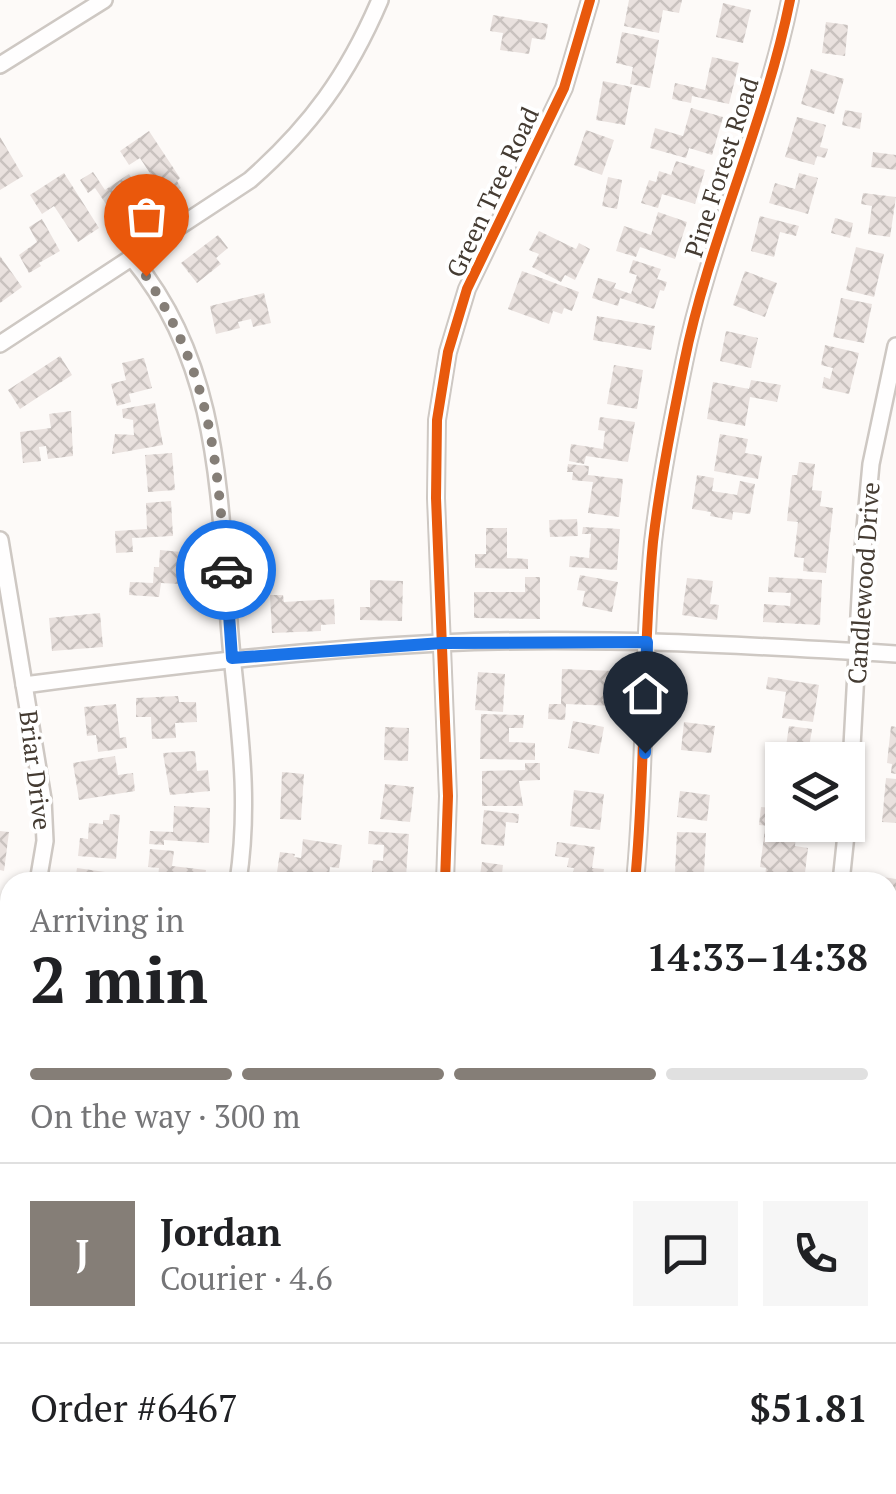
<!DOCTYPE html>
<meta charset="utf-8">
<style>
body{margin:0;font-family:"PT Serif",serif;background:#f6f6f6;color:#202124;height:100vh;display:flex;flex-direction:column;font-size:38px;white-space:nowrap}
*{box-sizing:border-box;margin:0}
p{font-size:32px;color:#757577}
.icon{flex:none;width:55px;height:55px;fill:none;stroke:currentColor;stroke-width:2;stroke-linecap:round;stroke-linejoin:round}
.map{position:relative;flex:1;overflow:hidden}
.panel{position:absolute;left:0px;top:872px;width:898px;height:622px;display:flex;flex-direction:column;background:#fff;border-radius:30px 30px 0 0;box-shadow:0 2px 8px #0004}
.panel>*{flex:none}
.buttons{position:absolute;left:765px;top:742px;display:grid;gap:20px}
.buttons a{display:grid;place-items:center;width:100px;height:100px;border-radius:0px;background:#fff;box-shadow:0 2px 8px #0004;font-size:50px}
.pin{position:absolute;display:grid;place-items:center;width:85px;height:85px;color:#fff;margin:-102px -42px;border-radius:50% 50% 50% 0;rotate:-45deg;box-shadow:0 0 10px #0007}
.pin .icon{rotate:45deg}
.courier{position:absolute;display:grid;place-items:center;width:100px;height:100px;margin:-50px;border:8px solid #1a73e8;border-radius:50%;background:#fff;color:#222;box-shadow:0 2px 12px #0007}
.head em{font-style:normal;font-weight:800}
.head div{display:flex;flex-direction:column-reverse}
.head{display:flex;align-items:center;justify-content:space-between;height:170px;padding:0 30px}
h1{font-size:65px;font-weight:800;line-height:75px}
.bar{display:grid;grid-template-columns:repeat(4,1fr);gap:15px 10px;align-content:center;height:120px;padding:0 30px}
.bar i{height:12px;border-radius:8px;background:#e0e0e0}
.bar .selected{background:#857e77}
.bar p{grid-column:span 4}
.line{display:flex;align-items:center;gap:25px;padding:0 30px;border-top:2px solid #e0e0e0}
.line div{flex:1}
.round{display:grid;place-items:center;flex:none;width:105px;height:105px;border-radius:0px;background:#f6f6f6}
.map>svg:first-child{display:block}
.building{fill:url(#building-cross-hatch)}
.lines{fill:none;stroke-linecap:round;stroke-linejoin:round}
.street-casing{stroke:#cec8c3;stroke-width:20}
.secondary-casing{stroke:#cec8c3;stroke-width:28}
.street{stroke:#fffefe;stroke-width:15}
.secondary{stroke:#fffefe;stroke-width:22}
.cycleway-casing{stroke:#fff;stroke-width:16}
.cycleway{stroke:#e8590c;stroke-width:10}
.done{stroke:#857e77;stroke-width:10;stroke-dasharray:0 18}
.route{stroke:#1a73e8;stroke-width:12}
.labels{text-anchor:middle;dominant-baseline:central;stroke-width:8;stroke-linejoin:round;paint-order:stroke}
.street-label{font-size:25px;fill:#443b32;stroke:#fff}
</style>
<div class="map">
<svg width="896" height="1494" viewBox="0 0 896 1494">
<defs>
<pattern id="building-cross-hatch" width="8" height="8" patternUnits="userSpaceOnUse" patternTransform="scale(2.5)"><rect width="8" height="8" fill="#e9e1de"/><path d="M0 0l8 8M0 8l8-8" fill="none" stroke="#c9c2bf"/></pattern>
</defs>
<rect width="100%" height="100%" fill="#fdfaf8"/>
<g class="building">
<path d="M629 0H682L679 13 663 10 659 33 624 26Z"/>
<path d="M723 3 751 10 743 43 716 37Z"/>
<path d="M493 15 548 24 545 40 532 38 529 54 500 50 503 33 490 31Z"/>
<path d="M826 22 848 25 845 56 822 53Z"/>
<path d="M622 32 659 40 650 88 630 84 633 67 616 63Z"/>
<path d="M712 57 739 63 729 104 692 96 691 103 672 99 675 83 705 90Z"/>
<path d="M811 69 844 79 834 114 801 104Z"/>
<path d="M603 81 632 87 625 125 596 120Z"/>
<path d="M691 108 723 117 712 155 689 148 686 158 650 148 655 128 683 136Z"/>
<path d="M845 110 862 113 860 129 842 125Z"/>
<path d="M797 117 826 125 820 147 828 149 825 158 817 156 814 165 785 157Z"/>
<path d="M586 130 614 140 602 175 574 165Z"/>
<path d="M149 131 180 178 177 181 181 188 166 198 140 158 129 165 120 151Z"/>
<path d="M0 137 23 176 0 190Z"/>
<path d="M873 152 896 155V170L871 167Z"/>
<path d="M676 161 705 170 695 204 662 194 658 208 641 203 649 180 656 182 659 171 671 175Z"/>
<path d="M93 172 105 190 129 174 146 200 117 220 95 188 88 193 80 180Z"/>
<path d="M64 173 99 228 78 242 54 206 42 214 30 195Z"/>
<path d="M799 173 818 178 808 214 769 203 775 183 795 189Z"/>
<path d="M608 177 622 180 617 209 602 206Z"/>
<path d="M863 193 896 197 890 237 868 234 872 206 861 204Z"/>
<path d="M658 212 687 222 675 259 640 247 636 257 616 251 624 226 651 235Z"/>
<path d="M760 216 799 226 796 236 780 232 774 257 751 251Z"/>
<path d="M835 218 853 223 850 238 831 233Z"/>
<path d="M42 219 60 251 39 263 41 266 29 273 19 255 37 242 29 227Z"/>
<path d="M539 231 576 249 579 243 590 249 575 280 565 275 561 282 532 267 539 254 529 250Z"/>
<path d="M218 235 228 248 216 258 221 264 197 283 181 263Z"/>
<path d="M856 247 884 254 874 297 846 290Z"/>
<path d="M0 256 22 287 0 303Z"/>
<path d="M633 260 661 269 657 279 667 282 664 291 660 290 654 309 620 298 618 306 592 298 598 278 616 283 614 288 631 294 637 275 629 273Z"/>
<path d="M522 271 579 292 572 311 564 308 562 314 553 311 549 324 508 309Z"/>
<path d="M745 271 777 283 765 317 733 305Z"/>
<path d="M264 293 271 323 253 327 251 319 238 322 240 328 216 334 210 306Z"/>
<path d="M841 298 872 304 864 343 833 337Z"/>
<path d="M597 316 655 326 651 350 593 340Z"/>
<path d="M726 331 758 338 751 368 720 361Z"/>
<path d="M825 345 859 353 849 394 822 388 824 377 830 379 833 368 821 365Z"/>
<path d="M60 356 72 375 20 409 8 390Z"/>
<path d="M144 358 152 388 129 394 131 402 117 406 111 384 126 380 122 363Z"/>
<path d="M614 365 643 370 637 409 607 404Z"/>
<path d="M751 380 781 385 777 402 750 397 745 426 707 419 713 382 749 389Z"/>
<path d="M155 403 163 445 112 454 115 434 134 435 133 420 123 418 122 409Z"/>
<path d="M71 411 73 456 48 459 46 446 39 447 41 461 23 463 20 432 51 428 49 414Z"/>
<path d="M600 417 635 422 628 462 586 456 584 464 569 461 571 444 603 449 605 431 598 430Z"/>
<path d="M720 434 748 439 745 453 762 456 758 479 714 471Z"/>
<path d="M172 453 175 490 148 492 145 455Z"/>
<path d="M799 462 815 464 812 490 822 491 820 506 833 508 826 573 803 571 804 558 794 557 798 522 787 521 792 475H797Z"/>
<path d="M568 464 589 466 588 475 623 479 619 517 588 513 593 482 572 480 573 472H567Z"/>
<path d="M697 475 714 478 712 491 737 495 740 481 755 484 750 514 733 512 732 520 710 516 711 512 692 509Z"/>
<path d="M171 501 173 536 132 538 133 552 116 553 115 531 147 529 146 503Z"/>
<path d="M577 519 578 536 550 537 549 520Z"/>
<path d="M583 527 620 529 617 570 569 567 570 556 589 558 591 534H582Z"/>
<path d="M486 528H507V558L528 559V569L475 568V554H486Z"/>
<path d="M160 550 182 552 180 584 161 583 159 597 129 595 130 582 153 583 154 567H159Z"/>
<path d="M580 575 618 582 612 612 582 606 585 591 577 590Z"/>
<path d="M525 577H540V619L474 618V592H525Z"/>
<path d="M769 577 822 580 820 625 763 622 764 604 790 606 791 593 768 592Z"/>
<path d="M687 578 713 581 710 604 719 605 717 620 682 615Z"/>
<path d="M370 580 403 581 402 621 360 620V607H370Z"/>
<path d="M270 595H283L284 602 334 599 335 624 321 625V631L272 633Z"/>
<path d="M100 613 103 647 52 651 49 618Z"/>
<path d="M562 669 615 671 614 706 566 704 565 720 548 719 549 704H561Z"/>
<path d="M478 672 505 674 503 712 475 710Z"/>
<path d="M768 677 819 685 813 722 782 718 786 692 766 689Z"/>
<path d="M178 696 179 702H196L197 722 175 723 176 738 152 739 151 717H136V698Z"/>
<path d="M116 704 120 738 126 737 127 748 98 752 96 735 87 736 84 707Z"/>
<path d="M481 714 524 715 523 728H509V742L535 743V760L480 759Z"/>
<path d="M573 721 604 727 599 754 568 748Z"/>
<path d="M684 722 715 726 711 753 681 750Z"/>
<path d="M789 726 812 729 807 760H784Z"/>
<path d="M891 726 896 727V774L891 773 892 764 887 763Z"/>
<path d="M385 727 409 728 408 761 384 760Z"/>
<path d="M195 751 197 771 208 770 210 791 170 795 163 753Z"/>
<path d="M115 756 118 775 133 773 135 791 79 800 73 763Z"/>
<path d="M525 763H540V780L519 781 523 806H482V771L525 770Z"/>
<path d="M282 772 304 774 301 820 280 819Z"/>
<path d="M886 778 896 779V823L882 822Z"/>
<path d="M385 784 414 787 410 822 380 819Z"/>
<path d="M574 790 604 794 600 830 570 826Z"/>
<path d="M680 791 710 795 707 821 677 817Z"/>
<path d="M772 792 782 793V815L777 814 776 827 759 825 761 807 770 808Z"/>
<path d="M174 806 210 808 209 843 164 840V845L149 844 150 831 173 832Z"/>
<path d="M484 810 519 814 518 823 506 822 504 846 481 844Z"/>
<path d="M110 814 120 815 116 859 78 856 80 838 88 839 89 823 103 824V820H109Z"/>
<path d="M765 829 796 833 795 846 808 848 804 881 765 876 766 868 760 867Z"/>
<path d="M0 831 9 832 4 871 0 870Z"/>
<path d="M369 831 409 834 406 876 372 873 373 860 383 861 384 845 368 844Z"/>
<path d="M677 832 706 833 704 874 675 873Z"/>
<path d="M303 839 342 845 339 868 330 867 328 882 276 879 280 852 295 854 294 857 301 858Z"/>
<path d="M557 842 595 847 592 868 604 869 602 882H571L574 868 567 867 569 858 555 856Z"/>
<path d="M150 849 174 851 172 866 206 870 204 882H163L164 877H158L159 868 148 867Z"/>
<path d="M482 862 503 865 501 882H479Z"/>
<path d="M77 868 105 872 104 882H75Z"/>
<path d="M876 876 896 879V919L888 918V882H875Z"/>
<path d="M888 928 896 929 894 965 888 964Z"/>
<path d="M0 1202 10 1209V1223L5 1230 10 1234V1241L0 1256Z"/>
<path d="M888 1256 896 1257V1304L888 1303Z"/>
<path d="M888 1318 896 1320V1365L888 1364Z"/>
<path d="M0 1351 10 1370V1391L6 1393 4 1387 0 1388Z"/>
<path d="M888 1369 896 1370V1421L888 1419Z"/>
<path d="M570 1485 605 1486 604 1494H569Z"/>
</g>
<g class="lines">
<g class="street-casing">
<g id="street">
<path d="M0 65 104 0"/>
<path d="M132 258C227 372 218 516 232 656 240 735 250 802 238 882"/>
<path d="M0 344 250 180C311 126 348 75 380 0"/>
<path d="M0 540 43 799 45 841 38 882"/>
<path d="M24 685C162 667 300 650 440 643 591 636 745 645 896 654"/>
<path d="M848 821 862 560 871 464 896 346"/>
<path d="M445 882 448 796 436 498 437 420 448 352 467 289 564 88 590 0"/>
<path d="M635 882C646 769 642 655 653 542 660 482 672 422 684 363 709 239 765 124 790 0"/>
<path d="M841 882 847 825"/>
<path d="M0 981 10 965"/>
<path d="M0 1304 10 1294"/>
<path d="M847 1485 896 1492"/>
<path d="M242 1490 243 1485"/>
</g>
</g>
<g class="secondary-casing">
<path id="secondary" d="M0 1487 64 1494"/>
</g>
<use href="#street" class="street"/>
<use href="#secondary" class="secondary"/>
<g class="cycleway-casing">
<g id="cycleway">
<path d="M445 882 448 796 436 498 437 420 448 352 467 289 564 88 590 0"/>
<path d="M635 882C646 769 642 655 653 542 660 482 672 422 684 363 709 239 765 124 790 0"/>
</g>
</g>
<use href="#cycleway" class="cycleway"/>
</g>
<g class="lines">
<path class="done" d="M146 276C211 377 216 453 226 570"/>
<path class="route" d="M226 570 232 658 442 643 647 642 645 753"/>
</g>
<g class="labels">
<g class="street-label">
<text transform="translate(721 167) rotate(-72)">Pine Forest Road</text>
<text transform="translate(492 192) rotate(-65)">Green Tree Road</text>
<text transform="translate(863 583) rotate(-86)">Candlewood Drive</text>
<text transform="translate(36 770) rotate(83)">Briar Drive</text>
</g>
</g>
</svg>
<div class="buttons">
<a><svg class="icon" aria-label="layers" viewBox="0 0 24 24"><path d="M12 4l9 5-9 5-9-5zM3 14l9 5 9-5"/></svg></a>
</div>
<div class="pin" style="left:146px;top:276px;background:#ea580c"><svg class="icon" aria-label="bag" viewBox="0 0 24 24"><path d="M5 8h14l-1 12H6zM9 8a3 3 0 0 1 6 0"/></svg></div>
<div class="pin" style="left:645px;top:753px;background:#1f2937"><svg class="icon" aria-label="home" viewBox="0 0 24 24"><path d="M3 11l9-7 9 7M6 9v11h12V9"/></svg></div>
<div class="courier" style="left:226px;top:570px"><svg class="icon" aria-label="car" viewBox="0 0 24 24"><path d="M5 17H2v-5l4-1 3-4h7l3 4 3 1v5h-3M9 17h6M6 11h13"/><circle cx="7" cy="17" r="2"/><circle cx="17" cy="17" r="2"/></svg></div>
<section class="panel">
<div class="head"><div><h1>2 min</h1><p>Arriving in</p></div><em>14:33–14:38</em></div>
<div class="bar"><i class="selected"></i><i class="selected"></i><i class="selected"></i><i></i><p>On the way · 300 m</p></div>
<div class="line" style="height:180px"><b class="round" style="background:#857e77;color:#fff">J</b><div><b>Jordan</b><p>Courier · 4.6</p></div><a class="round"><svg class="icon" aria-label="chat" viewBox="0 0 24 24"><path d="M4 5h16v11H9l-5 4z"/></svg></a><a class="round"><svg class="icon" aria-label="phone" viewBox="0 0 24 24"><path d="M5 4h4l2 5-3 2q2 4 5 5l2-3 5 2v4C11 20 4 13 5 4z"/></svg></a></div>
<div class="line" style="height:130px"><div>Order #6467</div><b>$51.81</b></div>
</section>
</div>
